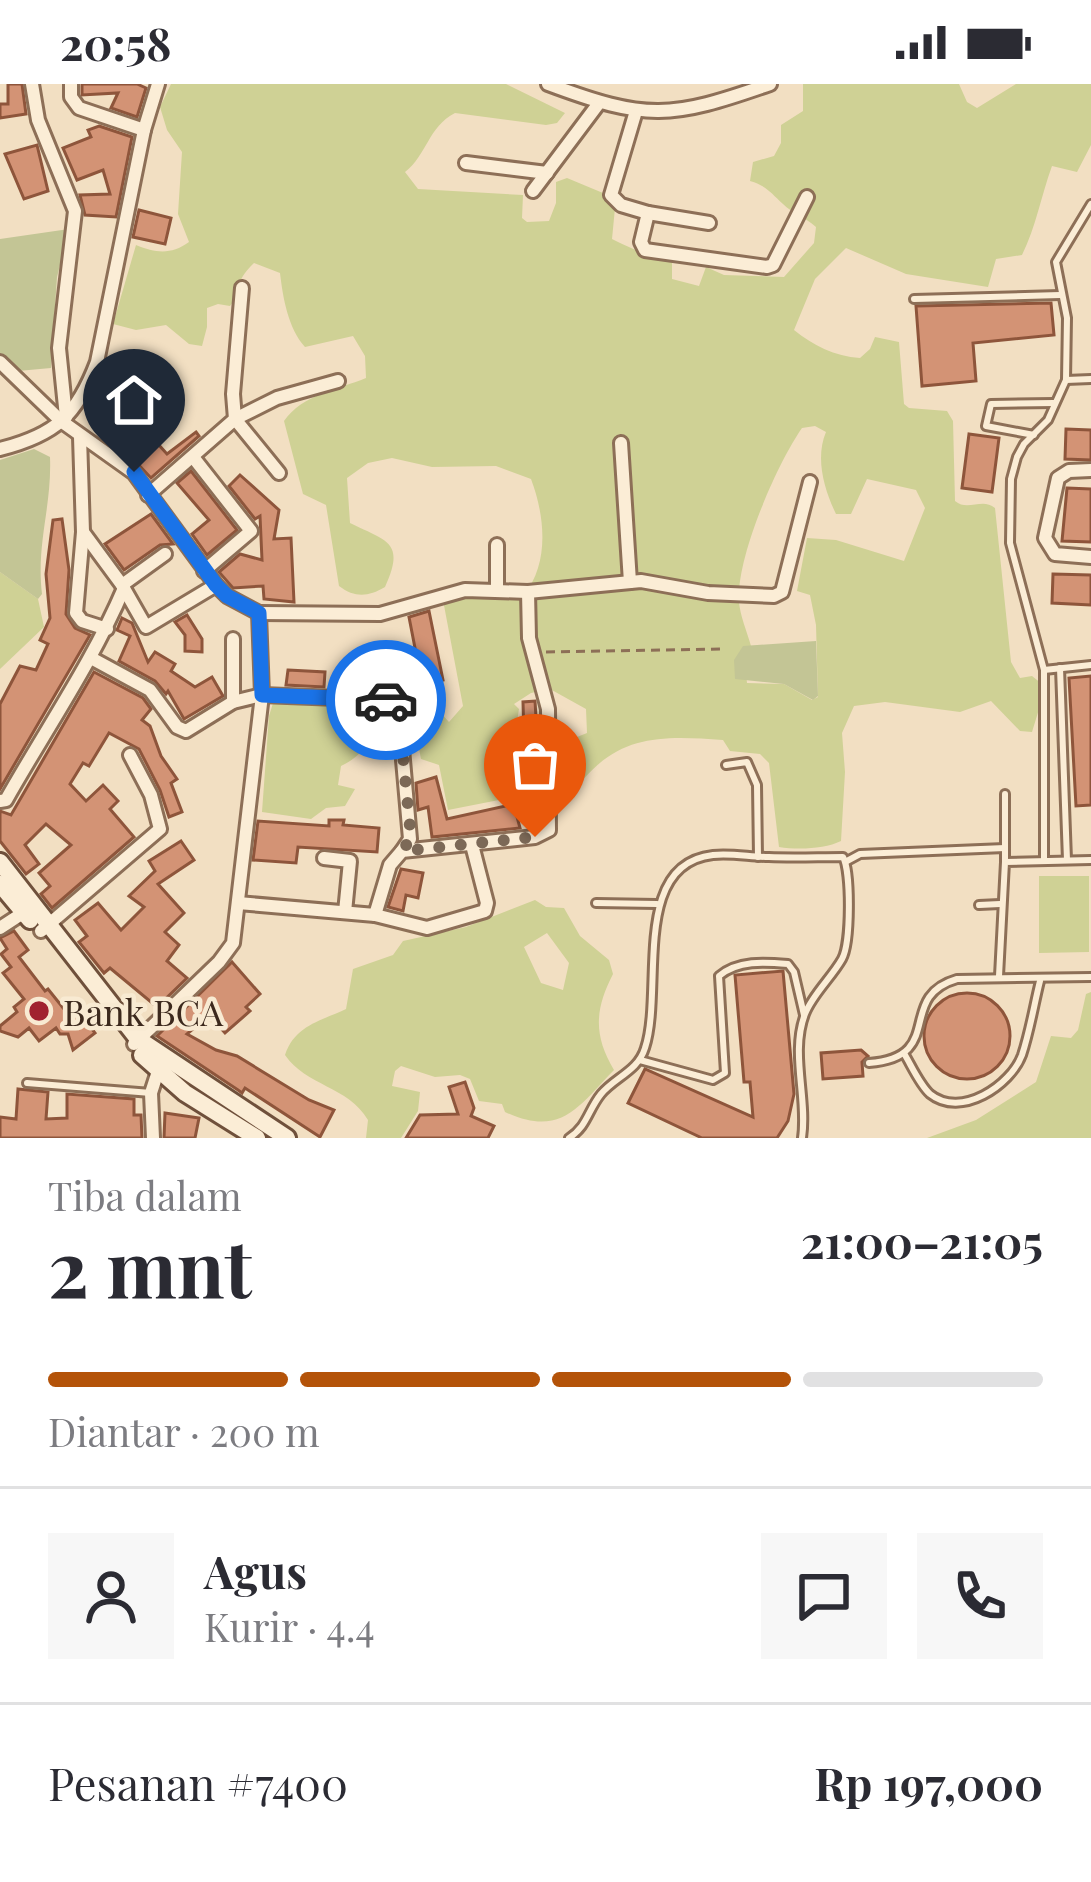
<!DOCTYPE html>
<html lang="id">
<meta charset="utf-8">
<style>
body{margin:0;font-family:"Playfair Display",serif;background:#f7f7f7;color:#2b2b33;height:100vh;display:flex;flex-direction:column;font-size:45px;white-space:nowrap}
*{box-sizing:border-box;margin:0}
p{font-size:39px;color:#7c7c81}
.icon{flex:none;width:66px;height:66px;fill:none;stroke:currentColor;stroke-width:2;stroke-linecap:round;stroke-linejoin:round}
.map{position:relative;height:1054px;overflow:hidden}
.details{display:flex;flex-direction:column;background:#fff;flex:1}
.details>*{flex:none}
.pin{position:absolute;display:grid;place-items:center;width:102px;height:102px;color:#fff;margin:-123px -51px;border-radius:50% 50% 50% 0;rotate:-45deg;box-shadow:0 0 12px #0007}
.pin .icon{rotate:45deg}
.courier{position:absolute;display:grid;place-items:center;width:120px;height:120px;margin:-60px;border:9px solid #1a73e8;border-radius:50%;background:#fff;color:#222;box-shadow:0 3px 15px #0007}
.summary em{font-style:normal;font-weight:700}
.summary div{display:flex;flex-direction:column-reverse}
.summary{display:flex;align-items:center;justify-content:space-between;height:204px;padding:0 48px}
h1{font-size:78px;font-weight:700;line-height:90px}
.bar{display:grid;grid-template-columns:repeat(4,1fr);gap:18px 12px;align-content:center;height:144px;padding:0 48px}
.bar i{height:15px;border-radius:9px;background:#e1e1e2}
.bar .current{background:#b45309}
.bar p{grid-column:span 4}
.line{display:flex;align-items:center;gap:30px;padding:0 48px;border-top:3px solid #e1e1e2}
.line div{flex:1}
.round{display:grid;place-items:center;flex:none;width:126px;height:126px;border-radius:0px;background:#f7f7f7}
.status{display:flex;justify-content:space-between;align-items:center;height:84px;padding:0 60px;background:#fff;direction:ltr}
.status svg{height:33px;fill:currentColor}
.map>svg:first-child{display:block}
.green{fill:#cfd195;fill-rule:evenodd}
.cemetery{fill:#c3c595}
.building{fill:#d39375;stroke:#8e553b;stroke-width:3}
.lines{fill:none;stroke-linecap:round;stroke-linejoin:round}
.service-casing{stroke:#8d6f57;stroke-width:12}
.minor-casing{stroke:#8d6f57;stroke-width:18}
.secondary-casing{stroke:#6f503b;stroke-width:22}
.path{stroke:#8d6f57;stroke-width:3;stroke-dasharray:9 6;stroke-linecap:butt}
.service{stroke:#fbedd6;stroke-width:6}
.minor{stroke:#fbedd6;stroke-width:12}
.secondary{stroke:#fbedd6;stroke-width:16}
.done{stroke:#7c6957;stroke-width:12;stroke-dasharray:0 21.6}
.route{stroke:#1a73e8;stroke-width:15}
.poi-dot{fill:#a1222f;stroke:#f8ead2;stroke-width:4.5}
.labels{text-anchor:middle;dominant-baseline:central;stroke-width:9;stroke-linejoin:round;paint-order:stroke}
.poi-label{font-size:36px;fill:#3c291d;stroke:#f8ead2;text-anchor:start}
</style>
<div class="status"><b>20:58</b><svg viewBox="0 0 49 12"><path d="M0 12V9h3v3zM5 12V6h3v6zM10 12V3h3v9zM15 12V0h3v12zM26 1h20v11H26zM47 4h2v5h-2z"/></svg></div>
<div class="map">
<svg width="1091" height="1054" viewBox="0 0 1091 1054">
<rect width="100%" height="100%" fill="#f2dfc2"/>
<g class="green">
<path d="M171 0H506L565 29 557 39 546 41 455 29C428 43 427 71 405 88L418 105 523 111 522 134 527 138 549 137 556 119V98L567 94 603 109 615 124 612 155C633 165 647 173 672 175V195L699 202 706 183 724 191 784 193 814 159 816 143C805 133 792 129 783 120 771 109 767 102 750 97L753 78 774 72 781 59V41L803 27V0H959L967 18 977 24 1016 0H1091V61L1077 88 1052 82C1041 112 1036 143 1022 171L996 175 988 203 906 190 846 164 815 195 794 246C814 262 834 272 860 274L870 265 875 253 899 258 904 320 909 324 947 327 953 337 955 417C968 428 982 413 995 424L1011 578 1020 594 1032 592 1042 600 1043 612 1032 648 1020 647 991 617 960 628 885 618 854 622 842 649 845 688 841 757C825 765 798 766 779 763L769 679 760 670 730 667 723 656C654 651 612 651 569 714L563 716 560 710 562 659 587 649 586 625 550 605 531 609 514 620 519 625 513 663 521 679 520 704 504 715 448 726 439 681 421 675 416 649 424 619 429 616 449 638 463 622 443 516 523 512C550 480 545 432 531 395L496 382 432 383 392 374 368 379 347 394 350 439C386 457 406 457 385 503 368 513 355 514 339 502L326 421 303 410 284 337C303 310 337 306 366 294L365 272 353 252 305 263C288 244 283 214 280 189L254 179C232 200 242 208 230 222L218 220 207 224V243L202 262 189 260 166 241 136 246 113 240 136 161C156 169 171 171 189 158L178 130 182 68 167 46 160 23ZM815 342 826 348C815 374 824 405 836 430H851L867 395 916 406 925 424 904 477 836 456 807 454 797 507 810 511 816 541 818 613 812 616 784 600 747 599 743 562H751C747 548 740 531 739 518 736 473 777 380 802 344Z"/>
<path d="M0 488 38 515 44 543 0 585Z"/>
<path d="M274 616 334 623 364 621 382 639 384 650C366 660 359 674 341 682L338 701 355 705 345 722 326 724 311 735 262 728 269 632Z"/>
<path d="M1039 792H1089V868L1039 869Z"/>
<path d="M535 816 546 823 564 824 580 852 609 876 613 890C595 925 593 951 614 986 578 1023 561 1054 505 1028L502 1020 479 1017 470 995 460 991 435 993 401 982 395 987 392 1002 420 1008 418 1027 401 1054H366L368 1036C348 1002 306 1002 285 971 295 941 321 937 346 925L353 885 393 871 403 857 466 843ZM547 849 569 879 563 906 541 899 524 863Z"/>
<path d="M1091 908V1054H927L976 1036 1036 998 1051 952 1071 954 1078 946 1086 910Z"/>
</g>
<g class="cemetery">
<path d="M69 145 57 193 51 284 18 287 0 274V155Z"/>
<path d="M34 365 50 373C52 423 36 459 42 510L38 515 0 488V376Z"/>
<path d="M816 557 818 612 813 616 784 600 735 595 734 576 743 562Z"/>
</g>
<g class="building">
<path d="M8 0H22L26 30 0 34V20H8Z"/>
<path d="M82 0H137L146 4 137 33 111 24 118 9 82 11Z"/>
<path d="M99 42 132 53 116 133 85 131 80 111 110 110 103 86 77 96 63 64 91 53 88 46Z"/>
<path d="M37 61 48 107 24 115 5 70Z"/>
<path d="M139 126 171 134 165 160 133 153Z"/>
<path d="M1051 219 1054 251 973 259 976 297 922 302 916 222Z"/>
<path d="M112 313 135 319 129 340 107 334Z"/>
<path d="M1066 345 1091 346V376L1065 375Z"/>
<path d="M196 348 199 352 151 394 135 377 158 360 167 370Z"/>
<path d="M969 350 999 354 992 408 962 404Z"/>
<path d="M191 387 237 446 207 471 192 450 209 436 177 399Z"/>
<path d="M240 391 279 426 274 455 291 454 294 518 264 515 263 502 233 504 219 488 240 470 262 476 260 432 255 435 229 402Z"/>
<path d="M1067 404 1091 405V458L1062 457Z"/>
<path d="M151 430 173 460 160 461 124 486 105 460Z"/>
<path d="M62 435 69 486 66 530 75 544 90 551 0 705V620L20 582 36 586 48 560 40 556 50 534 46 490 53 436Z"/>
<path d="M1053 490 1091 491V521L1052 519Z"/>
<path d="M429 527 443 596 422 600 409 533Z"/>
<path d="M187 531 202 555V568L185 567V551L175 538Z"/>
<path d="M122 534 132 539 148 578 155 568 175 580 171 587 195 603 212 593 223 612 184 635 168 607 166 610 155 597 119 577 130 552 117 546Z"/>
<path d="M288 586 325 588 324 603 286 601Z"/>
<path d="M94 588 143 614 151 625 142 636 150 642 161 672 177 695 171 699 182 728 169 733 160 706 139 665 109 649 89 682 83 679 70 700 86 717 103 701 118 717 110 725 134 753 52 824 41 810 50 802 39 789 71 761 46 740 25 761 39 780 26 790 0 757V727L11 731Z"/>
<path d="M1091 592V721L1076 722 1069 594Z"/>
<path d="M535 617 538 666 519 669 518 655H524L523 618Z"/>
<path d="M436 693 447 735 519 719V714L538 713V728L516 729 520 744 432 753 428 723 418 726 416 699Z"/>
<path d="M329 736H344L343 741 379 744 377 768 298 763 296 779 253 776 258 737 329 742Z"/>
<path d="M181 757 194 776 158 800 184 829 165 848 179 861 167 877 187 894 157 923 110 884 104 889 79 858 87 852 75 836 98 819 121 846 144 823 129 812 155 787 149 777Z"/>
<path d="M401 785 423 789 418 814 406 811 403 827 388 823Z"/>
<path d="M14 847 28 866 19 873 45 907 48 905 64 925 73 920 95 949 73 966 68 950H60L56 944 39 957 29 944 18 953 0 947V942L17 928 14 923 24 915 3 889 11 883 1 870 7 865 0 854Z"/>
<path d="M232 878 260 910 246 923 250 927 225 949 209 931 187 950 216 966 237 972 309 1016 334 1026 320 1053 245 1004 242 1009 238 1006 157 952Z"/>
<path d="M783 887 794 1010 788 1037 777 1054H702L628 1019 645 985 753 1033 750 998H744L735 891Z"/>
<circle cx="967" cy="952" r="43"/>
<path d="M861 966 868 972 862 978 863 992 823 995 821 969Z"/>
<path d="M465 998 474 1024 471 1032 494 1042 488 1054H406L420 1031 458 1030 449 1003Z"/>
<path d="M18 1005 48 1008 46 1035 67 1034V1010L134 1015V1031H141L142 1054H0V1033L16 1035Z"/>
<path d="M165 1029 199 1034 195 1054H164Z"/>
</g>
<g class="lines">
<g class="service-casing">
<g id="service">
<path d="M914 215 1060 211"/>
<path d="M1066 296 1091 295"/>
<path d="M1034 351 986 342 991 320 1054 319"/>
<path d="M1060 584 1067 776"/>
<path d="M1044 586 1091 581"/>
<path d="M726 681 747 678 757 701 758 773"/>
<path d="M1005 710V778"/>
<path d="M847 777 860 770 1005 764"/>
<path d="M1044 777V586L1010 459 1011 395 1017 373 1024 360 1048 336 1066 296 1067 234 1056 178 1091 120"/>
<path d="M596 819 657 820"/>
<path d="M979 821 1000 820"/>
<path d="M999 892 1005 778 1091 776"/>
<path d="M905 971C912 983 920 1001 930 1010 961 1035 1011 1001 1022 971 1030 947 1034 921 1040 897"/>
<path d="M640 976 713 996 725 989 719 892C738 876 764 878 788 880L794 888 804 931"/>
<path d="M869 979C947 973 895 913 957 895L1091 893"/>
<path d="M27 999 151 1009"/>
<path d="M569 1054C587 1043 588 1026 601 1010 615 993 638 987 645 964 664 907 630 780 713 771 731 769 751 773 769 773 793 774 818 773 843 773 851 787 851 859 842 875 832 893 812 911 805 930 790 969 808 1014 802 1054"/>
</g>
</g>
<g class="minor-casing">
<g id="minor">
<path d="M32 0 38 36 75 127 59 264 66 333"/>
<path d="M71 0V13L79 24 144 46"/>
<path d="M548 0C647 37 670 35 770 0"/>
<path d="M636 27 611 111 621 121 648 129 641 158 645 166 767 183 773 181 807 113"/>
<path d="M466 79 547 89"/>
<path d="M533 107 599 19"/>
<path d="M648 129 709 139"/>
<path d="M0 278 61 337 134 389 216 501 227 512 259 529"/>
<path d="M80 353 83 448 76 529 82 537 107 545"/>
<path d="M621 359 630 498"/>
<path d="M0 365C56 351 77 331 97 278L144 46 158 0"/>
<path d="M193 373 251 447 204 487"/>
<path d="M1091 386 1069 387 1058 394 1045 454 1055 470 1091 473"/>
<path d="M279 389 235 335 277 314 338 297"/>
<path d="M148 411 235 335 233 310 242 204"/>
<path d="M83 448 122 501 146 543 216 501"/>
<path d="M122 501 165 470"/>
<path d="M497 505V461"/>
<path d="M259 529 380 530 465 506 528 508 641 497 708 509 774 512 782 508 810 398"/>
<path d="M233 555V618"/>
<path d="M91 574 150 606 177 643 186 647 233 618 262 611 388 616 399 631 410 755 402 767"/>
<path d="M0 717 6 716C46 645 92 579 124 504"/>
<path d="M324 774 350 777 345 828"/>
<path d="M238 819 375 831 390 781 402 767 535 753 549 746 548 625 529 554 528 508"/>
<path d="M375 831 427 844 485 827 487 819 472 761"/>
<path d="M0 844 29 825"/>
<path d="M41 847 160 745 151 711 130 671"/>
<path d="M134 960 219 878 233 859 262 611 259 529"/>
<path d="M153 1054 151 1009 160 981"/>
</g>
</g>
<g class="secondary-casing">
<g id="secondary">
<path d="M0 778 138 955 287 1054"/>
<path d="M0 800 30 836"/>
<path d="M142 971 185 1009 257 1054"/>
</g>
</g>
<path class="path" d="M546 568 721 565"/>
<use href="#service" class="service"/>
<use href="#minor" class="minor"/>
<use href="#secondary" class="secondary"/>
</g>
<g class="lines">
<path class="done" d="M386 616 399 632 410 743V754L403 767 535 753"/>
<path class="route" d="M134 388 216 501 227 512 259 529 262 611 386 616"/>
</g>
<circle class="poi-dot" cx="39" cy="927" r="12"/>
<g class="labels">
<g class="poi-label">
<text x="63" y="927">Bank BCA</text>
</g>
</g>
</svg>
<div class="pin" style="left:535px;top:753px;background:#ea580c"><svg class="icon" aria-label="bag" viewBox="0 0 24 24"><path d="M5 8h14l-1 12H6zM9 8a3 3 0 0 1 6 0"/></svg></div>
<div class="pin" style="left:134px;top:388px;background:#1f2937"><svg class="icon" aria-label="home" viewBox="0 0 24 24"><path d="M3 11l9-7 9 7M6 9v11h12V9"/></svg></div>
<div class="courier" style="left:386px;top:616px"><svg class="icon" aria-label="car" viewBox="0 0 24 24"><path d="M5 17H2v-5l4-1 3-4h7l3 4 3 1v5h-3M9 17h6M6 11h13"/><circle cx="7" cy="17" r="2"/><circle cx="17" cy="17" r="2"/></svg></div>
</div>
<section class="details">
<div class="summary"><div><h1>2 mnt</h1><p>Tiba dalam</p></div><em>21:00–21:05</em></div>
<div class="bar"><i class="current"></i><i class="current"></i><i class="current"></i><i></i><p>Diantar · 200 m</p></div>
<div class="line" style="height:216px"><a class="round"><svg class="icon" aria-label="person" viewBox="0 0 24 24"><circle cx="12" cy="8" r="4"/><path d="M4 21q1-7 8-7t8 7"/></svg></a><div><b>Agus</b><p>Kurir · 4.4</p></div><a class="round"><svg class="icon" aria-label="chat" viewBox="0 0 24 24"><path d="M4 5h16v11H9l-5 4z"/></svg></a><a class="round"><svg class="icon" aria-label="phone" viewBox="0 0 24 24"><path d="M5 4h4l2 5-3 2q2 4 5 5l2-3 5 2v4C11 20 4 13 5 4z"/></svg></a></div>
<div class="line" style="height:156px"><div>Pesanan #7400</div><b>Rp 197,000</b></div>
</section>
